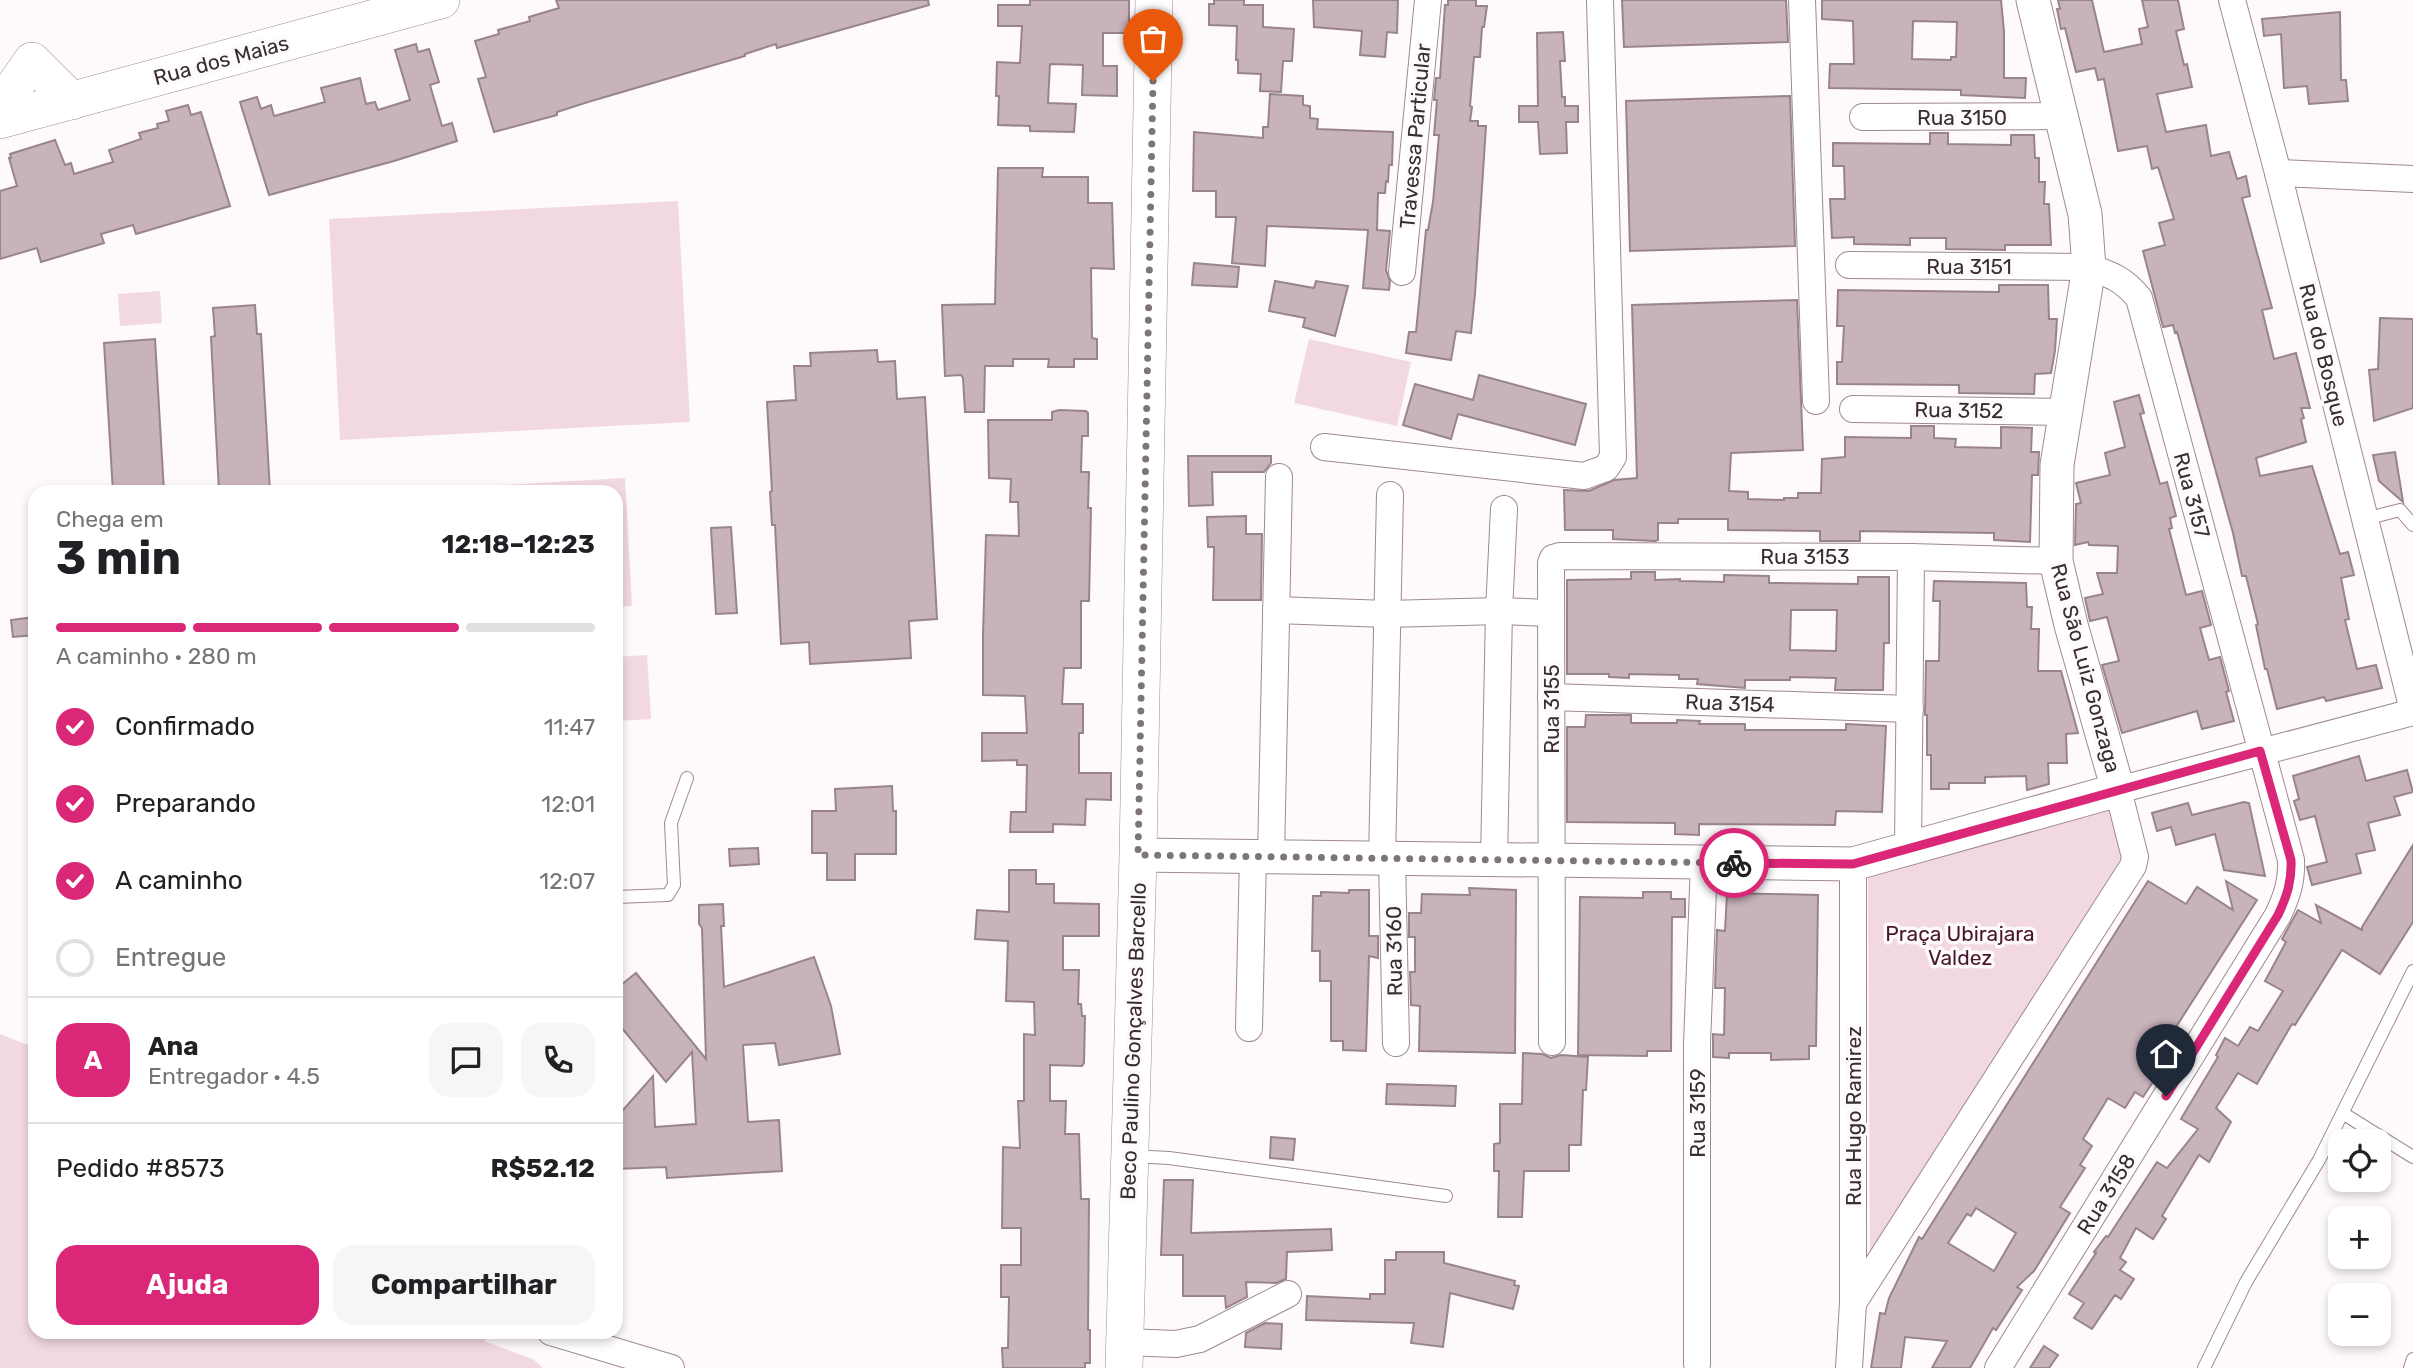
<!DOCTYPE html>
<html lang="pt">
<meta charset="utf-8">
<style>
body{margin:0;font-family:Rubik,sans-serif;background:#f6f6f6;color:#202124;height:100vh;display:flex;flex-direction:column;font-size:26px;white-space:nowrap}
*{box-sizing:border-box;margin:0}
p{font-size:23px;color:#757577}
.icon{flex:none;width:38px;height:38px;fill:none;stroke:currentColor;stroke-width:2;stroke-linecap:round;stroke-linejoin:round}
.map{position:relative;flex:1;overflow:hidden}
.drawer{position:absolute;left:28px;top:485px;width:595px;height:854px;display:flex;flex-direction:column;background:#fff;border-radius:21px;box-shadow:0 4px 10px #0003}
.drawer>*{flex:none}
.buttons{position:absolute;left:2328px;top:1129px;display:grid;gap:14px}
.buttons a{display:grid;place-items:center;width:63px;height:63px;border-radius:14px;background:#fff;box-shadow:0 4px 10px #0003;font-size:35px}
.pin{position:absolute;display:grid;place-items:center;width:60px;height:60px;color:#fff;margin:-72px -30px;border-radius:50% 50% 50% 0;rotate:-45deg;box-shadow:0 0 7px #0007}
.pin .icon{rotate:45deg}
.courier{position:absolute;display:grid;place-items:center;width:70px;height:70px;margin:-35px;border:5px solid #db2777;border-radius:50%;background:#fff;color:#222;box-shadow:0 2px 9px #0007}
.head em{font-style:normal;font-weight:700}
.head div{display:flex;flex-direction:column-reverse}
.head{display:flex;align-items:center;justify-content:space-between;height:119px;padding:0 28px}
h1{font-size:46px;font-weight:700;line-height:52px}
.bar{display:grid;grid-template-columns:repeat(4,1fr);gap:10px 7px;align-content:center;height:84px;padding:0 28px}
.bar i{height:9px;border-radius:5px;background:#e0e0e0}
.bar .selected{background:#db2777}
.bar p{grid-column:span 4}
.line{display:flex;align-items:center;gap:18px;padding:0 28px;border-top:2px solid #e0e0e0}
.line div{flex:1}
.round{display:grid;place-items:center;flex:none;width:74px;height:74px;border-radius:21px;background:#f6f6f6}
ol{padding:0 28px;list-style:none}
li{display:flex;align-items:center;gap:21px;height:77px}
li p{margin-inline-start:auto}
li .icon{padding:7px;border-radius:50%;background:#db2777;color:#fff;stroke-width:4}
li:last-child{color:#757577}
li i{width:38px;height:38px;border:4px solid #e0e0e0;border-radius:50%}
.action{display:flex;gap:14px;margin-top:auto;padding:14px 28px}
.action a{flex:1;height:80px;border-radius:21px;background:#db2777;color:#fff;font-size:28px;font-weight:700;line-height:80px;text-align:center}
.action a+a{background:#f6f6f6;color:#202124}
.map>svg:first-child{display:block}
.green{fill:#f2d9e1}
.building{fill:#c9b3bb;stroke:#9a848c;stroke-width:2;fill-rule:evenodd}
.lines{fill:none;stroke-linecap:round;stroke-linejoin:round}
.service-casing{stroke:#9e8990;stroke-width:14}
.minor-casing{stroke:#9e8990;stroke-width:28}
.tertiary-casing{stroke:#9e8990;stroke-width:35}
.secondary-casing{stroke:#9e8990;stroke-width:38}
.service{stroke:#fff;stroke-width:12}
.minor{stroke:#fff;stroke-width:26}
.tertiary{stroke:#fff;stroke-width:33}
.secondary{stroke:#fff;stroke-width:37}
.done{stroke:#7d7578;stroke-width:7;stroke-dasharray:0 12.6}
.route{stroke:#db2777;stroke-width:9}
.labels{text-anchor:middle;dominant-baseline:central;stroke-width:7;stroke-linejoin:round;paint-order:stroke}
.street-label{font-size:21px;fill:#372e31;stroke:#fef9fb}
.park-label{font-size:21px;fill:#47162c;stroke:#fef9fb}
</style>
<div class="map">
<svg width="2413" height="1368" viewBox="0 0 2413 1368">
<rect width="100%" height="100%" fill="#fef9fb"/>
<g class="green">
<path d="M678 201 690 422 340 440 329 219Z"/>
<path d="M160 291 162 323 120 326 118 294Z"/>
<path d="M1309 339 1411 362 1397 426 1294 403Z"/>
<path d="M625 478 632 606 616 607V492H432L431 489Z"/>
<path d="M647 655 651 719 616 721V657Z"/>
<path d="M2113 804 2126 850 1870 1260 1868 874Z"/>
<path d="M0 1034 35 1048V1332H481L486 1342 533 1359 543 1368H0Z"/>
</g>
<g class="building">
<path d="M556 0H928L929 5 777 48 776 44 745 54V56L588 102 557 112V115L494 132 478 79 486 77 475 41 499 34 498 30 530 21 529 17 559 8Z"/>
<path d="M1030 0H1129V33H1103V66H1117V96L1082 95 1083 65 1050 64 1048 103 1076 104 1074 132 1030 131V126L998 125 999 96H996L997 62 1020 63 1022 26H998V5H1030Z"/>
<path d="M1214 0H1244V5H1263V27L1294 29 1292 61H1283L1281 92 1260 91 1261 74 1238 73V60H1236L1237 26 1209 25V4H1214Z"/>
<path d="M1313 0H1398L1397 33 1387 32 1385 57 1360 55 1362 31 1314 27Z"/>
<path d="M1448 0H1476V6H1487L1484 27H1482L1480 57H1474L1470 106 1472 107 1470 121H1478V126H1486L1475 294 1471 333 1456 331 1451 360 1406 353 1409 332H1416L1426 230H1428L1433 202 1439 135H1434L1437 100H1434L1436 78H1440L1445 5H1448Z"/>
<path d="M1622 0H1786L1788 42 1624 47Z"/>
<path d="M1822 0H2001L2004 31V78H2026L2025 98 1961 95V90L1829 88 1830 64H1854L1853 21 1822 19ZM1913 21 1957 22 1956 57H1951V60L1912 59Z"/>
<path d="M2058 0H2092L2104 52 2142 44 2139 29 2148 27 2142 0H2178L2184 29 2176 31 2184 65 2187 64 2192 87 2157 94 2166 132 2206 125 2211 156 2229 152 2237 179 2246 176 2250 196 2242 198 2272 308 2262 310 2274 359 2296 353 2310 408H2301L2304 418 2301 419 2306 442 2256 458 2260 476 2312 466 2340 554 2348 552 2354 575 2341 578 2349 619 2345 620 2357 669 2376 665 2382 688 2326 701 2324 697 2277 709 2267 669H2265L2256 625 2258 624 2246 576H2242L2233 533 2177 332 2175 333 2173 325 2163 327 2143 251 2165 245 2159 223 2174 219 2158 167 2152 169 2147 146 2118 151 2104 79 2098 80 2095 68 2076 72 2065 28 2061 29 2057 9H2060Z"/>
<path d="M2340 12 2341 80H2346L2348 101 2309 104 2307 86 2284 88 2281 34 2264 36 2262 19Z"/>
<path d="M1563 32 1565 61H1560L1562 97H1565V106H1578V122H1566L1567 153 1540 154 1538 122H1519V106H1538L1537 33Z"/>
<path d="M416 44 418 52 429 49 439 82 430 85 442 126 452 123 457 141 394 161 269 195 240 102 257 97 261 109 271 105 274 116 325 102 321 88 360 78 366 104 375 102 378 110 410 100 395 50Z"/>
<path d="M1270 94 1303 96V105L1310 106V118L1318 119 1317 129 1393 132 1392 165H1389L1388 182 1386 181 1385 193H1378L1377 230 1390 231 1386 270 1390 281 1389 290 1363 288 1368 230 1267 226 1265 266 1232 263 1236 217H1216V191H1193L1194 132 1263 138V127H1268Z"/>
<path d="M1790 96 1795 246 1630 251 1626 101Z"/>
<path d="M188 105 191 115 201 112 230 206 136 234 133 225 101 234 104 243 41 262 37 248 0 259V191L17 186 9 158H11L10 154 55 140 65 165 71 163 74 174 113 162 109 150 141 139 139 133 158 128 157 124 169 121 166 111Z"/>
<path d="M1930 133H1948V144L2011 145V135H2034L2035 158H2039V182H2045L2044 204H2049L2051 245H2005V250L1946 249V238H1910V245L1854 244V237L1832 238 1830 199H1845L1844 166H1833V143L1930 144Z"/>
<path d="M998 168H1043L1042 177H1088V203H1112L1114 269 1091 268 1092 338 1097 339V359H1074V367H1048L1049 359H1013V366H985L984 412H965L963 378 961 375 945 376 942 305 995 304Z"/>
<path d="M1194 263 1239 267 1237 287 1192 285Z"/>
<path d="M1275 281 1314 288 1316 281 1348 286 1335 336 1303 327 1305 318 1269 311Z"/>
<path d="M1999 285H2048L2049 319H2057L2055 351 2051 373 2035 374 2034 394 1959 393V385L1837 384V362H1842L1844 326H1837L1838 290 1999 292Z"/>
<path d="M1797 300 1803 450 1731 453 1729 491 1748 492V499L1784 500V498H1798V493H1821L1822 459 1845 457V437L1911 438V426H1934V438L1956 439 1955 447 2001 448V427L2032 428 2031 452H2039L2038 475H2032L2030 542 1994 540V533L1860 531V541H1820V531L1728 530V519H1678V523H1658V540L1655 541 1613 539V530H1565L1564 490 1589 491 1614 480 1637 478 1632 305Z"/>
<path d="M255 305 257 334H261L270 492H219L211 337 215 336 213 308Z"/>
<path d="M2380 318 2413 319V408L2374 421 2369 370 2378 369Z"/>
<path d="M155 339 164 492H113L104 343Z"/>
<path d="M877 350 878 362 895 361 897 399 925 397 937 619 909 621 911 658 810 664 809 642 781 644 775 525H772L770 492 772 491 767 402 796 400 794 366H811L810 353Z"/>
<path d="M1479 375 1586 404 1575 445 1458 414 1451 439 1403 425 1415 384 1473 400Z"/>
<path d="M2139 395 2144 413 2140 414 2160 484 2167 482 2176 516 2170 518 2172 528 2169 529 2186 595 2202 591 2211 625 2200 628 2209 660 2220 657 2229 691 2226 692 2234 721 2202 729 2197 711 2122 733 2102 665 2119 661 2107 617 2090 621 2085 598 2103 594 2097 573H2117L2118 546 2089 545 2088 542 2075 545 2076 504 2081 503 2076 483 2110 475 2105 453 2125 447 2114 402Z"/>
<path d="M1059 410 1086 411 1088 413V436H1082L1081 472H1089L1088 508H1091L1089 601H1081V668H1064L1062 704H1083V733H1079V773H1111V800L1086 799 1085 825 1053 824V832H1010L1011 812H1026L1027 765H1017V760L982 761V733H1027L1025 696 983 695V634L986 535 1019 536 1018 502H1010L1011 479 989 478 988 420H1052V412Z"/>
<path d="M2395 452 2403 502 2379 481 2373 455Z"/>
<path d="M1188 456H1271V463L1264 472H1212L1213 505 1189 506Z"/>
<path d="M1246 516V534H1262L1261 600H1213L1214 547H1208L1207 517Z"/>
<path d="M731 527 737 613 716 614 711 528Z"/>
<path d="M1631 572H1655V580L1680 579V581L1724 582V575L1769 576V583L1858 584V577H1889V643H1884L1883 690H1835L1836 678 1790 677V680H1745V688L1697 684 1698 679H1679V675L1629 674V678L1609 677V674H1567V580L1631 579ZM1791 610H1837L1836 651 1790 650Z"/>
<path d="M1934 581 2026 583 2027 607H2032L2031 629H2039L2038 671H2061L2078 733 2066 734 2067 763H2048L2049 784 2027 790 2026 776 1985 777V783H1949V789H1931V755H1927V715H1925L1926 661H1939L1940 601H1933Z"/>
<path d="M34 617 35 635 13 637 11 620Z"/>
<path d="M1586 715H1631V723H1677V720L1700 721 1699 724H1745V730H1846V724L1886 726 1882 812 1836 811 1835 825 1699 824V835L1675 834V823L1567 822V727H1585Z"/>
<path d="M2359 756 2366 781 2407 770 2413 792 2394 797 2400 815 2368 823 2375 850 2356 854 2361 873 2312 885 2307 867 2327 862 2315 816 2300 820 2294 801 2299 799 2293 776Z"/>
<path d="M892 786 893 811H896V854H855V880H827V853H812V811H836L835 789Z"/>
<path d="M2244 802 2249 803 2265 876 2224 870 2215 834 2176 845 2171 827 2157 831 2152 813 2188 803 2192 815Z"/>
<path d="M2413 845V922L2380 974 2342 950 2295 1025 2292 1024 2257 1084 2238 1073 2216 1108 2231 1122 2209 1162 2199 1155 2162 1216 2166 1219 2153 1239 2136 1228 2120 1258 2126 1262 2120 1270 2134 1279 2121 1299 2115 1295 2092 1329 2074 1318 2084 1303 2069 1294 2096 1253 2094 1252 2106 1236 2108 1237 2157 1162 2167 1168 2198 1129 2181 1119 2218 1057 2216 1055 2225 1038 2238 1046 2250 1027 2258 1031 2283 991 2265 981 2286 942 2282 939 2298 910 2321 923 2316 905 2362 930V927Z"/>
<path d="M758 848 759 864 730 866 729 849Z"/>
<path d="M1009 870H1036V884H1054V903L1099 904V936H1063V970H1079L1078 1004H1081L1082 1016H1085L1084 1063 1082 1066 1050 1065V1101H1066L1065 1134H1079L1081 1199H1089L1088 1330H1090V1363H1085V1368H1003L1002 1348H1008L1009 1297H1001V1265H1021V1228H1002L1003 1147 1020 1148 1018 1101H1024V1034L1035 1035 1034 1002 1006 1001 1008 941 975 939 977 910 1009 912Z"/>
<path d="M2148 881 2186 904 2197 887 2233 910 2226 881 2257 900 2155 1060 2163 1067 2143 1097 2135 1092 2125 1108 2108 1098 2083 1139 2092 1146 2080 1165 2085 1168 2060 1207 2070 1213 2034 1271 2017 1287 2022 1290 1996 1330 1993 1328 1970 1368H1932L1947 1341 1905 1337 1901 1368H1871L1880 1313 1885 1314 1889 1298 1919 1237 1922 1239ZM1976 1208 2016 1233 1994 1271 1948 1243 1967 1214 1971 1216Z"/>
<path d="M1469 888 1516 890 1515 1053 1419 1051 1420 1006 1411 1005 1410 972H1415V937H1409V913H1421L1422 894 1470 895Z"/>
<path d="M1349 890H1369V936H1378V958L1369 956 1366 1051 1343 1050V1041H1331V981H1320V951H1312L1313 896H1321V892L1349 893Z"/>
<path d="M1643 892H1671V899H1685V917H1672L1671 1051H1647V1056L1578 1055 1580 897 1643 898Z"/>
<path d="M1727 893 1818 895 1816 1046H1809V1059L1771 1060V1053H1729V1058L1713 1057V1034L1724 1035 1725 988H1715L1717 930 1725 931Z"/>
<path d="M723 904 724 926H721L724 987 814 957 831 1006 840 1054 779 1065 775 1043 743 1045 748 1122 779 1120 782 1171 667 1178 666 1167 616 1169V1118L653 1076 655 1127 696 1124 692 1052 666 1082 616 1021V989L636 973 706 1059 702 928 699 924V905Z"/>
<path d="M1523 1053 1542 1054 1551 1058 1561 1055 1588 1057 1586 1090H1583L1581 1145H1569V1171H1524L1522 1217H1498L1499 1171H1494V1144L1500 1143V1104H1522Z"/>
<path d="M1387 1084 1456 1086 1455 1106 1386 1104Z"/>
<path d="M1271 1137 1295 1139 1293 1160 1270 1158Z"/>
<path d="M1164 1180H1193L1191 1233 1331 1229 1332 1250 1287 1252 1286 1279 1276 1283 1246 1282 1247 1297 1226 1308 1225 1296H1183V1255H1161Z"/>
<path d="M1396 1252H1444V1263L1515 1281 1514 1285 1519 1286 1513 1309 1450 1293 1443 1347 1411 1343 1414 1323 1306 1320 1307 1296 1370 1299V1294H1385V1260H1396Z"/>
<path d="M1265 1323 1282 1324 1281 1349 1245 1347 1246 1333Z"/>
<path d="M2044 1346 2058 1355 2049 1368H2030Z"/>
</g>
<g class="lines">
<g class="service-casing">
<g id="service">
<path d="M2365 519 2400 510 2413 525"/>
<path d="M616 897 668 895 674 885 671 823 687 778"/>
<path d="M2344 1114 2413 1157"/>
<path d="M1131 1156 1169 1158 1446 1196"/>
<path d="M2204 1368 2246 1282 2319 1160 2413 971"/>
<path d="M2410 1368 2413 1359"/>
</g>
</g>
<g class="minor-casing">
<g id="minor">
<path d="M1802 0 1816 401"/>
<path d="M2232 0 2278 173 2413 710"/>
<path d="M1863 117 2061 116"/>
<path d="M2278 173 2413 179"/>
<path d="M1849 265 2089 267C2112 275 2123 279 2139 298L2291 860C2292 881 2287 896 2278 915L1998 1368"/>
<path d="M1402 272 1428 0"/>
<path d="M1853 409 2064 412"/>
<path d="M1324 447 1584 476 1606 468 1613 457 1600 0"/>
<path d="M1276 610 1387 614 1499 611 1551 613"/>
<path d="M1551 697 1910 709"/>
<path d="M1908 848 1911 557"/>
<path d="M1271 857 1279 477"/>
<path d="M1382 859 1390 495"/>
<path d="M1392 859 1396 1043"/>
<path d="M1494 860 1499 611 1504 509"/>
<path d="M1249 1028 1253 857"/>
<path d="M1552 1042 1551 563 1553 558 1560 556 1911 557 2056 561"/>
<path d="M1853 1303 2133 866 2135 857 2118 790 2413 712"/>
<path d="M551 1332 671 1368"/>
<path d="M1124 1342 1176 1344 1200 1339 1288 1294"/>
<path d="M1697 1364V1044L1704 863"/>
<path d="M1849 1368 1853 1303V864"/>
</g>
</g>
<g class="tertiary-casing">
<path id="tertiary" d="M1138 855 1853 864 2118 790 2071 625 2056 561 2057 465 2089 267 2085 214 2033 0"/>
</g>
<g class="secondary-casing">
<g id="secondary">
<path d="M0 107 32 61 72 101"/>
<path d="M0 120 441 0"/>
<path d="M1124 1368 1138 855 1154 0"/>
</g>
</g>
<use href="#service" class="service"/>
<use href="#minor" class="minor"/>
<use href="#tertiary" class="tertiary"/>
<use href="#secondary" class="secondary"/>
</g>
<g class="lines">
<path class="done" d="M1153 81 1138 855 1734 863"/>
<path class="route" d="M1734 863 1853 864 2260 751 2291 860C2292 881 2287 896 2278 915L2166 1096"/>
</g>
<g class="labels">
<g class="street-label">
<text transform="translate(221 60) rotate(-15)">Rua dos Maias</text>
<text x="1962" y="117">Rua 3150</text>
<text transform="translate(1415 136) rotate(-85)">Travessa Particular</text>
<text x="1969" y="266">Rua 3151</text>
<text transform="translate(2324 355) rotate(76)">Rua do Bosque</text>
<text transform="translate(1959 410) rotate(1)">Rua 3152</text>
<text transform="translate(2192 495) rotate(75)">Rua 3157</text>
<text x="1805" y="556">Rua 3153</text>
<text transform="translate(2086 668) rotate(75)">Rua São Luiz Gonzaga</text>
<text transform="translate(1730 703) rotate(2)">Rua 3154</text>
<text transform="translate(1551 709) rotate(-90)">Rua 3155</text>
<text transform="translate(1394 951) rotate(-91)">Rua 3160</text>
<text transform="translate(1133 1041) rotate(-88)">Beco Paulino Gonçalves Barcello</text>
<text transform="translate(1697 1113) rotate(-90)">Rua 3159</text>
<text transform="translate(1853 1116) rotate(-90)">Rua Hugo Ramirez</text>
<text transform="translate(2106 1194) rotate(-58)">Rua 3158</text>
</g>
<g class="park-label">
<text x="1960" y="933">Praça Ubirajara<tspan x="1960" dy="24">Valdez</tspan></text>
</g>
</g>
</svg>
<div class="buttons">
<a><svg class="icon" aria-label="locate" viewBox="0 0 24 24"><circle cx="12" cy="12" r="6"/><path d="M12 2v4M12 18v4M2 12h4M18 12h4"/></svg></a>
<a>+</a>
<a>−</a>
</div>
<div class="pin" style="left:1153px;top:81px;background:#ea580c"><svg class="icon" aria-label="bag" viewBox="0 0 24 24"><path d="M5 8h14l-1 12H6zM9 8a3 3 0 0 1 6 0"/></svg></div>
<div class="pin" style="left:2166px;top:1096px;background:#1f2937"><svg class="icon" aria-label="home" viewBox="0 0 24 24"><path d="M3 11l9-7 9 7M6 9v11h12V9"/></svg></div>
<div class="courier" style="left:1734px;top:863px"><svg class="icon" aria-label="bike" viewBox="0 0 24 24"><circle cx="6" cy="16" r="4"/><circle cx="18" cy="16" r="4"/><path d="M6 16l4-8h5l3 8M10 8l3 8H6M13 5h3"/></svg></div>
<section class="drawer">
<div class="head"><div><h1>3 min</h1><p>Chega em</p></div><em>12:18–12:23</em></div>
<div class="bar"><i class="selected"></i><i class="selected"></i><i class="selected"></i><i></i><p>A caminho · 280 m</p></div>
<ol>
<li><svg class="icon" aria-label="check" viewBox="0 0 24 24"><path d="M5 12l5 5 9-10"/></svg>Confirmado<p>11:47</p></li>
<li><svg class="icon" aria-label="check" viewBox="0 0 24 24"><path d="M5 12l5 5 9-10"/></svg>Preparando<p>12:01</p></li>
<li><svg class="icon" aria-label="check" viewBox="0 0 24 24"><path d="M5 12l5 5 9-10"/></svg>A caminho<p>12:07</p></li>
<li><i></i>Entregue</li>
</ol>
<div class="line" style="height:126px"><b class="round" style="background:#db2777;color:#fff">A</b><div><b>Ana</b><p>Entregador · 4.5</p></div><a class="round"><svg class="icon" aria-label="chat" viewBox="0 0 24 24"><path d="M4 5h16v11H9l-5 4z"/></svg></a><a class="round"><svg class="icon" aria-label="phone" viewBox="0 0 24 24"><path d="M5 4h4l2 5-3 2q2 4 5 5l2-3 5 2v4C11 20 4 13 5 4z"/></svg></a></div>
<div class="line" style="height:91px"><div>Pedido #8573</div><b>R$52.12</b></div>
<div class="action"><a>Ajuda</a><a>Compartilhar</a></div>
</section>
</div>
